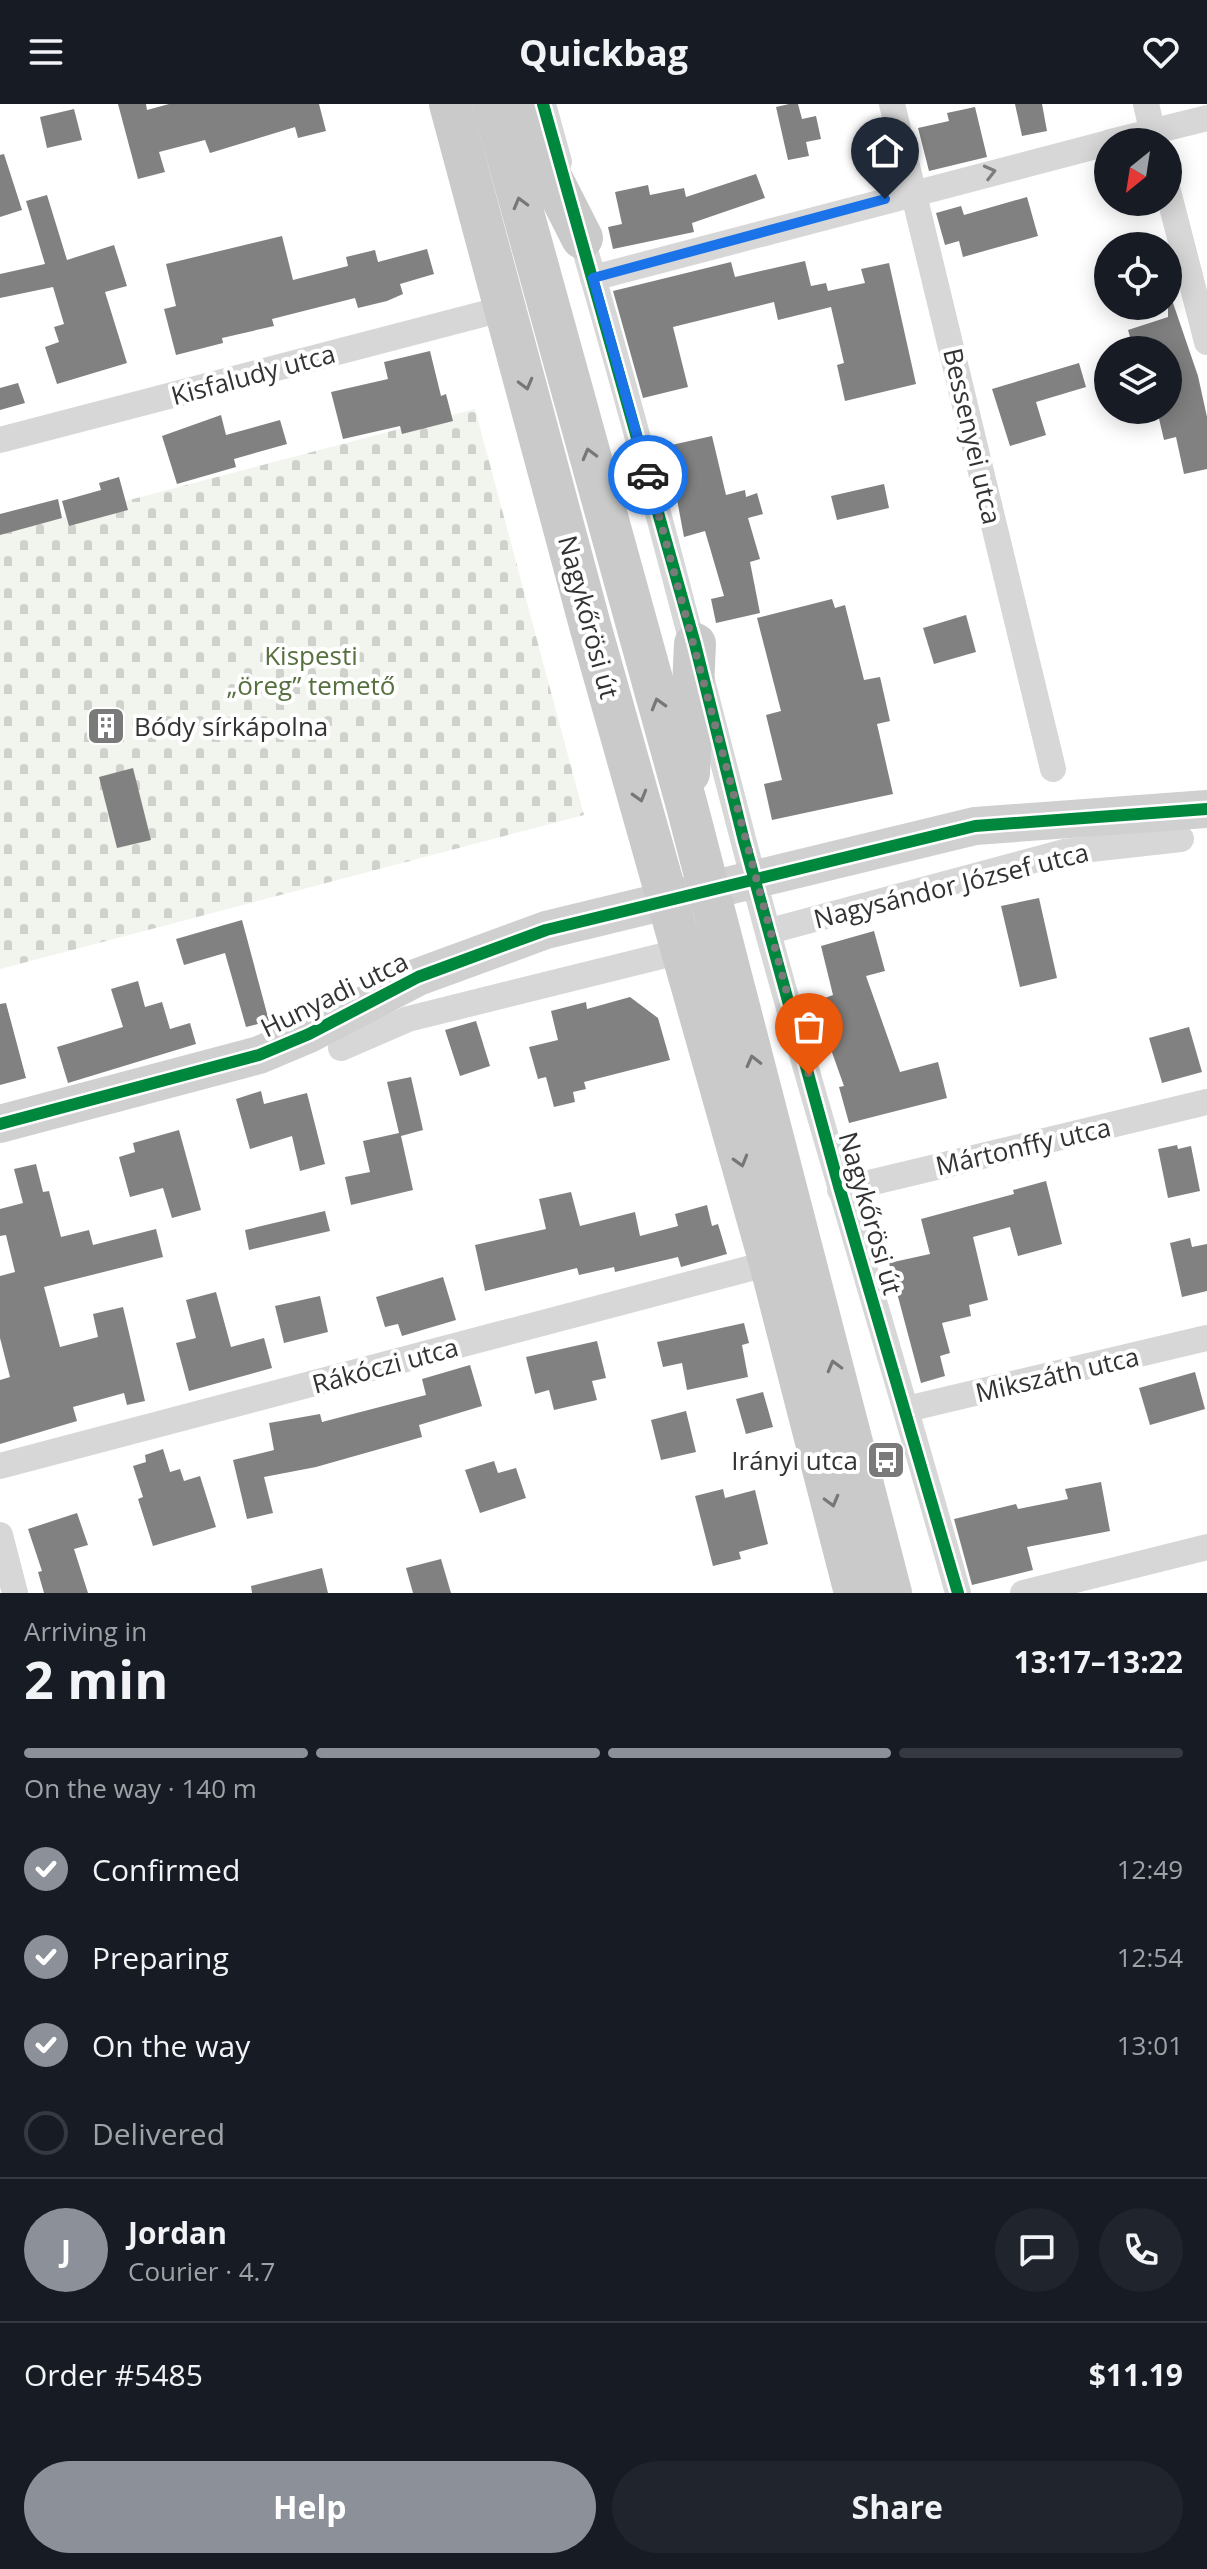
<!DOCTYPE html>
<meta charset="utf-8">
<style>
body{margin:0;font-family:"Open Sans",sans-serif;background:#20242c;color:#f1f3f6;height:100vh;display:flex;flex-direction:column;font-size:30px;white-space:nowrap}
*{box-sizing:border-box;margin:0}
p{font-size:26px;color:#9ea1a6}
.icon{flex:none;width:44px;height:44px;fill:none;stroke:currentColor;stroke-width:2;stroke-linecap:round;stroke-linejoin:round}
.map{position:relative;height:1489px;overflow:hidden}
.side{display:flex;flex-direction:column;background:#171b24;flex:1}
.side>*{flex:none}
.needle{width:52px;rotate:210deg}
.fabs{position:absolute;left:1094px;top:24px;display:grid;gap:16px}
.fabs a{display:grid;place-items:center;width:88px;height:88px;border-radius:50%;background:#171b24;box-shadow:0 4px 20px #0003;font-size:40px}
.pin{position:absolute;display:grid;place-items:center;width:68px;height:68px;color:#fff;margin:-82px -34px;border-radius:50% 50% 50% 0;rotate:-45deg;box-shadow:0 0 8px #0007}
.pin .icon{rotate:45deg}
.courier{position:absolute;display:grid;place-items:center;width:80px;height:80px;margin:-40px;border:6px solid #1a73e8;border-radius:50%;background:#fff;color:#222;box-shadow:0 2px 10px #0007}
.headline em{font-style:normal;font-weight:700}
.headline div{display:flex;flex-direction:column-reverse}
.headline{display:flex;align-items:center;justify-content:space-between;height:136px;padding:0 24px}
h1{font-size:52px;font-weight:700;line-height:60px}
.bar{display:grid;grid-template-columns:repeat(4,1fr);gap:12px 8px;align-content:center;height:96px;padding:0 24px}
.bar i{height:10px;border-radius:6px;background:#363941}
.bar .selected{background:#8c9099}
.bar p{grid-column:span 4}
.line{display:flex;align-items:center;gap:20px;padding:0 24px;border-top:2px solid #363941}
.line div{flex:1}
.round{display:grid;place-items:center;flex:none;width:84px;height:84px;border-radius:42px;background:#20242c}
ol{padding:0 24px;list-style:none}
li{display:flex;align-items:center;gap:24px;height:88px}
li p{margin-inline-start:auto}
li .icon{padding:8px;border-radius:50%;background:#8c9099;color:#fff;stroke-width:4}
li:last-child{color:#9ea1a6}
li i{width:44px;height:44px;border:4px solid #363941;border-radius:50%}
.primary-button{display:flex;gap:16px;margin-top:auto;padding:16px 24px}
.primary-button a{flex:1;height:92px;border-radius:48px;background:#8c9099;color:#fff;font-size:32px;font-weight:700;line-height:92px;text-align:center}
.primary-button a+a{background:#20242c;color:#f1f3f6}
header{display:flex;justify-content:space-between;align-items:center;height:104px;padding:0 24px;background:#171b24;font-size:36px;font-weight:700}
.map>svg:first-child{display:block}
.cemetery{fill:url(#cemetery-stones)}
.building{fill:#818181}
.lines{fill:none;stroke-linecap:round;stroke-linejoin:round}
.street{stroke:#d7d7d7;stroke-width:26}
.secondary{stroke:#d0d0d0;stroke-width:38}
.primary{stroke:#cacaca;stroke-width:42}
.cycleway-casing{stroke:#fff;stroke-width:17}
.cycleway{stroke:#00873e;stroke-width:12}
.oneway{stroke:#7d7d7d}
.oneway2{stroke:#777}
.done{stroke:#7a7a7a;stroke-width:8;stroke-dasharray:0 14.4}
.route{stroke:#1a73e8;stroke-width:10}
.labels{text-anchor:middle;dominant-baseline:central;stroke-width:8;stroke-linejoin:round;paint-order:stroke}
.street-label{font-size:26px;fill:#333;stroke:#fff}
.park-label{font-size:26px;fill:#56703f;stroke:#fff}
.poi-label{font-size:26px;fill:#333;stroke:#fff;text-anchor:start}
</style>
<header><svg class="icon" aria-label="menu" viewBox="0 0 24 24"><path d="M4 6h16M4 12h16M4 18h16"/></svg>Quickbag<svg class="icon" aria-label="heart" viewBox="0 0 24 24"><path d="M12 20l-8-8c-3-5 5-10 8-4 3-6 11-1 8 4z"/></svg></header>
<div class="map">
<svg width="1207" height="1489" viewBox="0 0 1207 1489">
<defs>
<pattern id="cemetery-stones" width="16" height="16" patternUnits="userSpaceOnUse" patternTransform="scale(2)"><rect width="16" height="16" fill="#f1f5ed"/><path d="M2 7V4a2 2 0 0 1 4 0v3zM10 15v-3a2 2 0 0 1 4 0v3z" fill="#cfd2cc"/></pattern>
</defs>
<rect width="100%" height="100%" fill="#fff"/>
<path class="cemetery" d="M475 305 584 711 0 865V430Z"/>
<g class="building">
<path d="M118 0H146L147 6 169 0H319L326 27 298 34 295 23 210 49 205 36 159 48 165 68 138 75Z"/>
<path d="M789 0H798L802 15 816 12 821 35 806 38 809 52 788 56 776 3Z"/>
<path d="M1015 0H1042L1047 27 1022 32Z"/>
<path d="M975 3 987 53 929 67 918 24 949 17 947 9Z"/>
<path d="M74 5 82 36 47 44 40 13Z"/>
<path d="M4 50 22 106 0 113V51Z"/>
<path d="M756 70 765 94 692 119 694 128 613 145 608 123 622 120 615 88 648 81 650 91 684 84 686 93Z"/>
<path d="M47 91 67 156 114 141 127 182 105 188 127 259 57 280 45 243 59 238 54 223 64 220 53 183 0 194V170L45 160 26 97Z"/>
<path d="M1027 93 1038 132 963 153 959 137 945 141 936 109 961 102 964 111Z"/>
<path d="M282 132 293 176 348 162 346 153 375 146 378 158 427 145 434 170 400 180 403 190 387 197 358 204 355 194 272 215 274 222 222 234 223 239 176 251 164 205 176 202 166 160Z"/>
<path d="M805 157 811 182 826 179 828 187 865 179 861 165 889 159 916 280 845 297 837 261 844 259 831 203 778 216 774 198 673 223 688 283 643 294 613 187 731 158 735 173Z"/>
<path d="M1168 196H1172L1198 272 1207 313V365L1184 370 1176 333 1164 336 1157 306H1168V246H1134L1128 226 1168 213Z"/>
<path d="M430 247 441 292 446 290 453 317 402 330 400 322 343 335 331 288 388 275 384 258Z"/>
<path d="M1079 259 1086 283 1036 298 1046 331 1010 342 992 285Z"/>
<path d="M18 279 25 299 0 306V284Z"/>
<path d="M221 311 226 331 280 316 287 340 234 355 236 363 177 380 162 332Z"/>
<path d="M712 332 726 391 745 386 746 393 757 389 763 410 748 414 760 455 750 458 760 509 716 519 711 495 724 492 705 427 684 433 667 342Z"/>
<path d="M119 373 128 406 69 422 62 397 101 386 99 379Z"/>
<path d="M884 380 889 404 837 416 831 392Z"/>
<path d="M58 395 62 414 0 431V410Z"/>
<path d="M832 495 835 504 845 501 864 576 880 573 890 617 877 620 893 690 772 716 764 680 782 676 766 611 781 607 757 514Z"/>
<path d="M966 511 976 548 934 560 923 524Z"/>
<path d="M133 664 151 736 117 744 99 673Z"/>
<path d="M1039 794 1057 874 1020 883 1001 802Z"/>
<path d="M242 816 269 917 246 923 225 849 184 861 176 835Z"/>
<path d="M874 827 885 867 866 872 900 968 938 958 947 994 849 1019 839 983 844 982 814 898 833 891 821 842Z"/>
<path d="M138 877 145 903 162 898 170 925 190 919 196 940 68 979 57 943 123 923 111 885Z"/>
<path d="M630 893 658 914 670 956 584 978 586 985 573 988 575 998 554 1003 546 973 538 975 529 943 558 936 551 907 586 898 587 905Z"/>
<path d="M6 899 26 974 0 981V900Z"/>
<path d="M476 917 490 962 460 972 445 926Z"/>
<path d="M1189 923 1202 968 1162 979 1149 934Z"/>
<path d="M411 973 423 1026 401 1032 413 1086 351 1101 345 1073 370 1068 363 1037 399 1029 387 978Z"/>
<path d="M261 987 264 1000 307 989 325 1060 300 1067 292 1032 250 1045 236 995Z"/>
<path d="M179 1026 201 1106 172 1114 163 1084 130 1093 119 1053 135 1048 133 1039Z"/>
<path d="M1177 1041 1178 1045 1191 1042 1200 1087 1168 1094 1158 1045Z"/>
<path d="M36 1060 43 1088 49 1087 61 1133 89 1126 93 1141 156 1125 163 1153 44 1183 60 1243 98 1233 93 1210 123 1203 145 1297 127 1301 124 1289 73 1303 77 1317 0 1340V1276L10 1273 0 1234V1172L15 1168 6 1131 0 1132V1105L23 1099 14 1065Z"/>
<path d="M1046 1077 1062 1140 1018 1152 1010 1123 973 1133 988 1196 969 1201 971 1212 942 1219 950 1249 940 1252 945 1272 921 1279 889 1159 930 1150 921 1115 1014 1090 1013 1086Z"/>
<path d="M571 1088 580 1122 635 1108 640 1132 678 1122 675 1110 707 1101 712 1122 718 1120 727 1150 681 1163 678 1153 615 1168 614 1163 579 1171 577 1164 485 1187 475 1141 546 1125 539 1095Z"/>
<path d="M325 1107 330 1127 249 1146 245 1126Z"/>
<path d="M1190 1134 1192 1143 1207 1140V1187L1182 1193 1170 1139Z"/>
<path d="M443 1173 456 1216 402 1232 398 1220 385 1223 376 1193Z"/>
<path d="M216 1188 231 1243 264 1234 272 1264 189 1287 176 1239 196 1234 186 1196Z"/>
<path d="M320 1192 328 1228 284 1239 275 1202Z"/>
<path d="M744 1219 749 1239 742 1241 748 1273 687 1286 682 1259 663 1263 657 1238Z"/>
<path d="M597 1237 606 1274 592 1277 597 1296 554 1306 549 1286 535 1290 526 1253Z"/>
<path d="M470 1261 482 1302 419 1321 422 1333 316 1363 264 1373 273 1409 247 1415 233 1356 274 1346 269 1319 320 1310 322 1318 426 1291 422 1275Z"/>
<path d="M1195 1268 1205 1305 1150 1321 1139 1284Z"/>
<path d="M763 1288 773 1323 746 1330 736 1295Z"/>
<path d="M686 1307 696 1348 661 1356 651 1316Z"/>
<path d="M163 1345 170 1368 180 1365 184 1377 200 1372 216 1423 153 1442 138 1395 143 1393 133 1362 146 1358 145 1351Z"/>
<path d="M494 1357 498 1369 516 1364 526 1394 480 1409 465 1366Z"/>
<path d="M1101 1378 1110 1427 1027 1443 1033 1466 972 1481 954 1415 1016 1400 1018 1405 1068 1395 1065 1385Z"/>
<path d="M723 1385 725 1394 755 1386 768 1440 739 1448 741 1455 713 1462 695 1392Z"/>
<path d="M77 1409 88 1441 74 1445 88 1489H44L38 1468 42 1467 28 1425Z"/>
<path d="M441 1455 451 1489H413L406 1464Z"/>
<path d="M322 1464 328 1489H252L251 1482Z"/>
</g>
<g class="lines">
<g class="street">
<path d="M543 0 559 58"/>
<path d="M892 0 1053 665"/>
<path d="M1146 0 1155 38"/>
<path d="M1110 38 1207 14"/>
<path d="M1168 87 1207 238"/>
<path d="M578 122C638 326 690 530 743 735 809 988 888 1237 958 1489"/>
<path d="M593 174 1108 39"/>
<path d="M0 336 506 204"/>
<path d="M770 827 1064 748 1181 735"/>
<path d="M341 944 408 915 682 847"/>
<path d="M840 1086 1207 998"/>
<path d="M907 1305 1207 1234"/>
<path d="M0 1362 770 1159"/>
<path d="M0 1431 15 1489"/>
<path d="M1023 1489 1207 1443"/>
</g>
<path class="secondary" d="M0 1020 259 951 309 930 418 873 546 826 975 722 1207 705"/>
<g class="primary">
<path d="M450 0 591 525 770 1159 855 1489"/>
<path d="M493 0 687 702 891 1489"/>
<path d="M514 0 582 134"/>
<path d="M689 669 695 540"/>
</g>
<g class="cycleway-casing">
<g id="cycleway">
<path d="M543 0 695 540 744 737 840 1086 958 1489"/>
<path d="M0 1020 259 951 309 930 418 873 546 826 975 722 1207 705"/>
</g>
</g>
<use href="#cycleway" class="cycleway"/>
</g>
<defs><path id="oneway-chevron" d="M-2-3.5L2.5 0L-2 3.5" fill="none" stroke-width="1.6" stroke-linecap="round" stroke-linejoin="round" transform="scale(2)"/></defs>
<use class="oneway" href="#oneway-chevron" transform="translate(990 68) rotate(-14)"/>
<g class="oneway2">
<use href="#oneway-chevron" transform="translate(520 99) rotate(-105)"/>
<use href="#oneway-chevron" transform="translate(526 280) rotate(75)"/>
<use href="#oneway-chevron" transform="translate(589 350) rotate(-105)"/>
<use href="#oneway-chevron" transform="translate(658 600) rotate(-106)"/>
<use href="#oneway-chevron" transform="translate(640 692) rotate(74)"/>
<use href="#oneway-chevron" transform="translate(753 957) rotate(-104)"/>
<use href="#oneway-chevron" transform="translate(741 1057) rotate(74)"/>
<use href="#oneway-chevron" transform="translate(834 1262) rotate(-105)"/>
<use href="#oneway-chevron" transform="translate(832 1397) rotate(75)"/>
</g>
<g class="lines">
<path class="done" d="M648 371 809 971"/>
<path class="route" d="M648 371 593 174 885 95"/>
</g>
<defs>
<g id="building-square" transform="scale(2)"><rect x="-9" y="-9" width="18" height="18" rx="4" fill="#7a7a7a" stroke="#fff"/><path d="M-4-6H4V6H1V3H-1V6H-4ZM-2.5-4.3h1.7v1.8h-1.7ZM.8-4.3h1.7v1.8H.8ZM-2.5-1h1.7V.8h-1.7ZM.8-1h1.7V.8H.8Z" fill="#fff"/></g>
<g id="bus-square" transform="scale(2)"><rect x="-9" y="-9" width="18" height="18" rx="4" fill="#7a7a7a" stroke="#fff"/><path d="M-5-6H5V4H4V6H2V4H-2V6H-4V4H-5ZM-3.5-4V0h7V-4ZM-3.5 1.2v1.5H-2V1.2ZM2 1.2v1.5H3.5V1.2Z" fill="#fff"/></g>
</defs>
<g fill-rule="evenodd">
<use href="#building-square" x="106" y="622"/>
<use href="#bus-square" x="886" y="1356"/>
</g>
<g class="labels">
<g class="street-label">
<text transform="translate(253 270) rotate(-15)">Kisfaludy utca</text>
<text transform="translate(973 332) rotate(77)">Bessenyei utca</text>
<text transform="translate(589 513) rotate(75)">Nagykőrösi út</text>
<text transform="translate(951 781) rotate(-14)">Nagysándor József utca</text>
<text transform="translate(334 890) rotate(-26)">Hunyadi utca</text>
<text transform="translate(1023 1042) rotate(-13)">Mártonffy utca</text>
<text transform="translate(871 1109) rotate(74)">Nagykőrösi út</text>
<text transform="translate(385 1261) rotate(-15)">Rákóczi utca</text>
<text transform="translate(1057 1270) rotate(-13)">Mikszáth utca</text>
</g>
<g class="park-label">
<text x="311" y="551">Kispesti<tspan x="311" dy="30">„öreg” temető</tspan></text>
</g>
<g class="poi-label">
<text x="134" y="622">Bódy sírkápolna</text>
<text x="858" y="1356" text-anchor="end">Irányi utca</text>
</g>
</g>
</svg>
<div class="fabs">
<a><svg class="needle" viewBox="-14 -14 28 28"><path d="M0-13l5 13h-10z" fill="#e53935"/><path d="M0 13l5-13h-10z" fill="#9ea1a6"/></svg></a>
<a><svg class="icon" aria-label="locate" viewBox="0 0 24 24"><circle cx="12" cy="12" r="6"/><path d="M12 2v4M12 18v4M2 12h4M18 12h4"/></svg></a>
<a><svg class="icon" aria-label="layers" viewBox="0 0 24 24"><path d="M12 4l9 5-9 5-9-5zM3 14l9 5 9-5"/></svg></a>
</div>
<div class="pin" style="left:809px;top:971px;background:#ea580c"><svg class="icon" aria-label="bag" viewBox="0 0 24 24"><path d="M5 8h14l-1 12H6zM9 8a3 3 0 0 1 6 0"/></svg></div>
<div class="pin" style="left:885px;top:95px;background:#1f2937"><svg class="icon" aria-label="home" viewBox="0 0 24 24"><path d="M3 11l9-7 9 7M6 9v11h12V9"/></svg></div>
<div class="courier" style="left:648px;top:371px"><svg class="icon" aria-label="car" viewBox="0 0 24 24"><path d="M5 17H2v-5l4-1 3-4h7l3 4 3 1v5h-3M9 17h6M6 11h13"/><circle cx="7" cy="17" r="2"/><circle cx="17" cy="17" r="2"/></svg></div>
</div>
<section class="side">
<div class="headline"><div><h1>2 min</h1><p>Arriving in</p></div><em>13:17–13:22</em></div>
<div class="bar"><i class="selected"></i><i class="selected"></i><i class="selected"></i><i></i><p>On the way · 140 m</p></div>
<ol>
<li><svg class="icon" aria-label="check" viewBox="0 0 24 24"><path d="M5 12l5 5 9-10"/></svg>Confirmed<p>12:49</p></li>
<li><svg class="icon" aria-label="check" viewBox="0 0 24 24"><path d="M5 12l5 5 9-10"/></svg>Preparing<p>12:54</p></li>
<li><svg class="icon" aria-label="check" viewBox="0 0 24 24"><path d="M5 12l5 5 9-10"/></svg>On the way<p>13:01</p></li>
<li><i></i>Delivered</li>
</ol>
<div class="line" style="height:144px"><b class="round" style="background:#8c9099;color:#fff">J</b><div><b>Jordan</b><p>Courier · 4.7</p></div><a class="round"><svg class="icon" aria-label="chat" viewBox="0 0 24 24"><path d="M4 5h16v11H9l-5 4z"/></svg></a><a class="round"><svg class="icon" aria-label="phone" viewBox="0 0 24 24"><path d="M5 4h4l2 5-3 2q2 4 5 5l2-3 5 2v4C11 20 4 13 5 4z"/></svg></a></div>
<div class="line" style="height:104px"><div>Order #5485</div><b>$11.19</b></div>
<div class="primary-button"><a>Help</a><a>Share</a></div>
</section>
